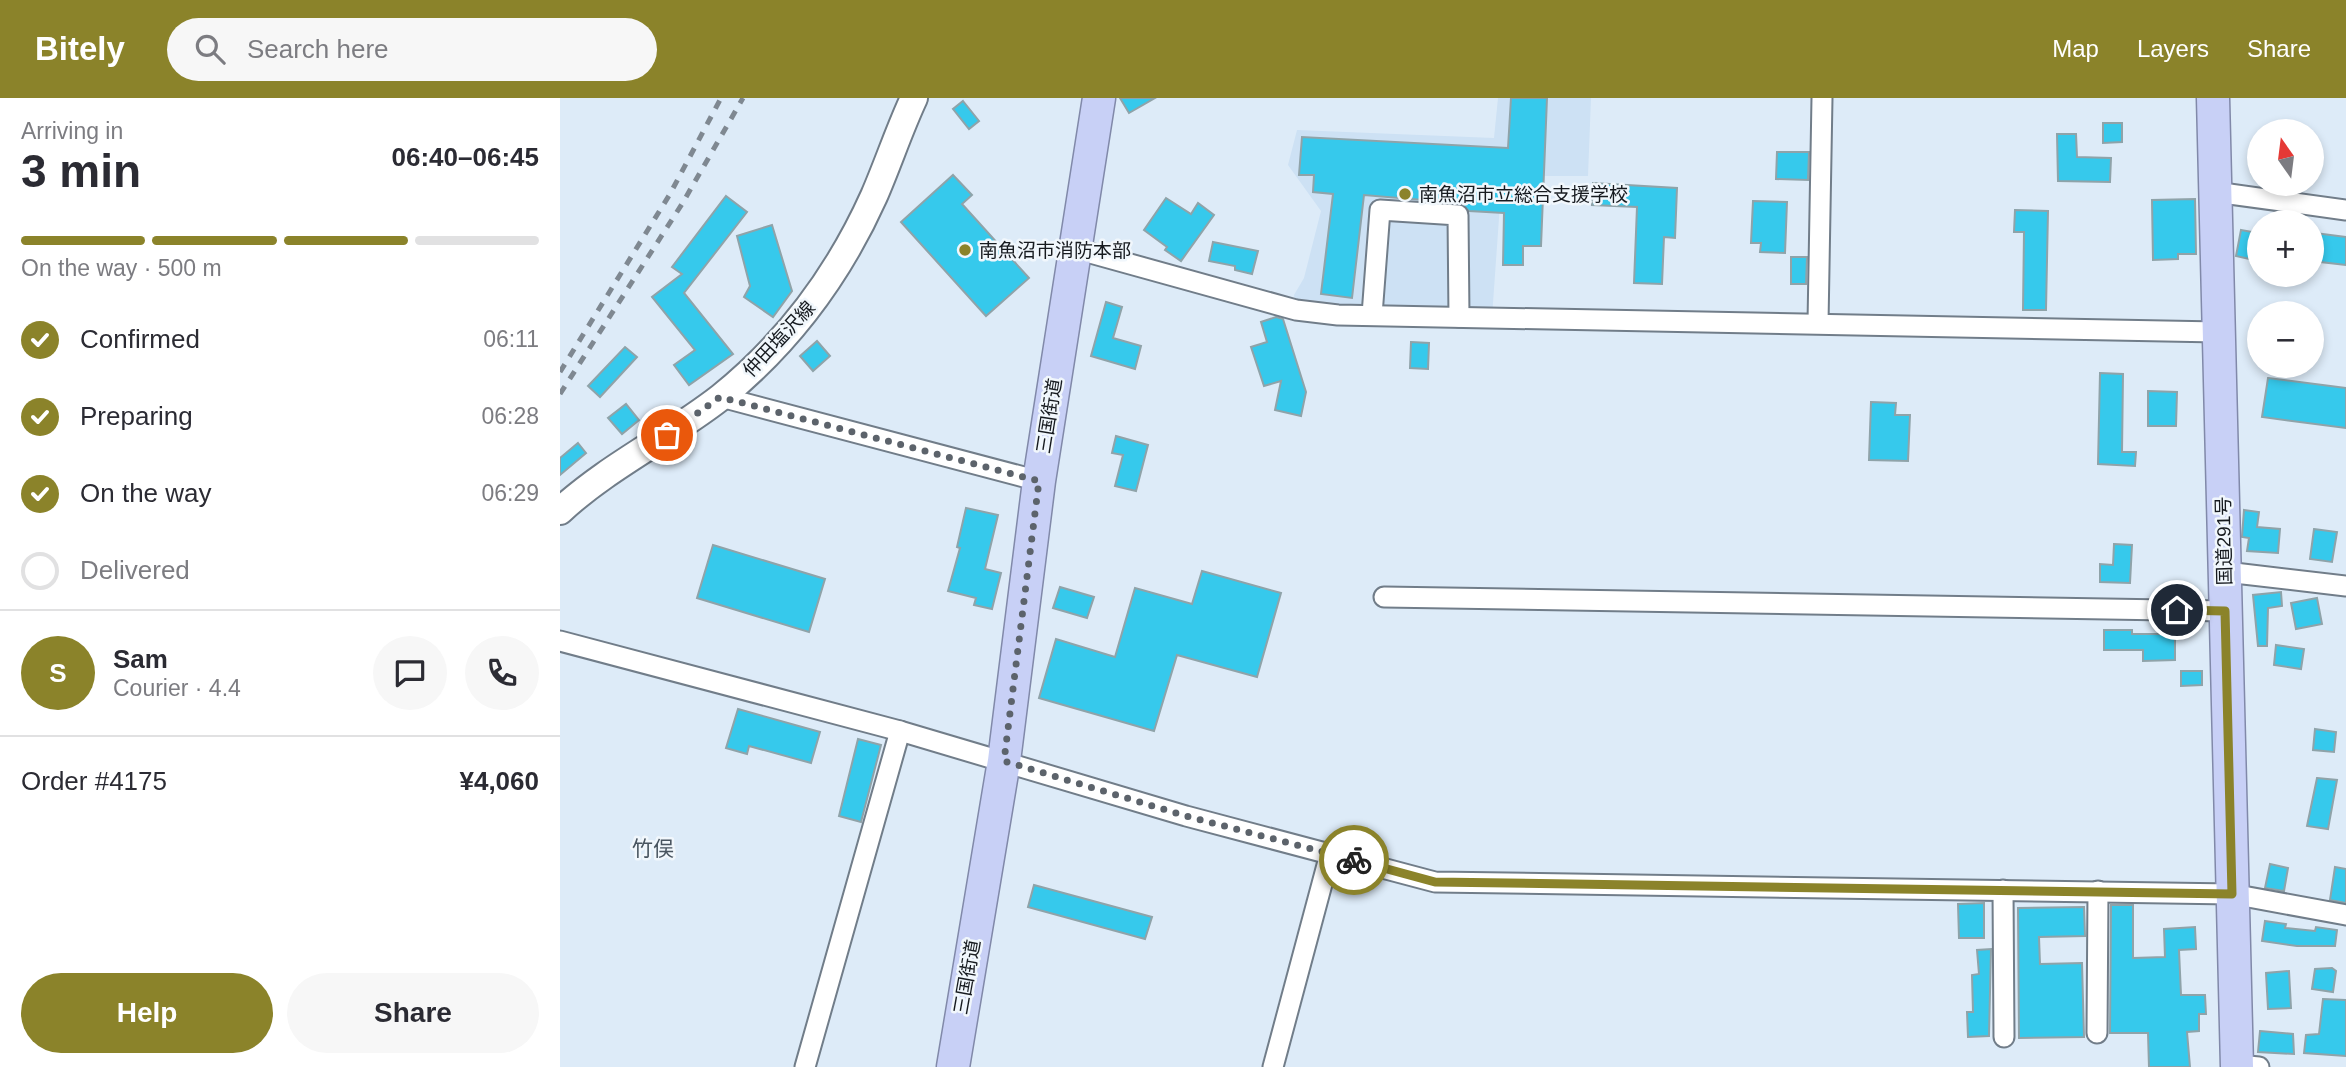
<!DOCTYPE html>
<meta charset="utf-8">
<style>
body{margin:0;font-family:Arial,"Noto Sans JP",sans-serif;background:#f7f7f7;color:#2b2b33;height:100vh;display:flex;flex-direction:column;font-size:26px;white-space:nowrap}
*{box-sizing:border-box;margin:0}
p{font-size:23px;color:#7c7c81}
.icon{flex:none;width:38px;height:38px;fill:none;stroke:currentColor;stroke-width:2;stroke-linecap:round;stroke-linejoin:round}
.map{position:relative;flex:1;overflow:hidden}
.details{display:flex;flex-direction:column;background:#fff;width:560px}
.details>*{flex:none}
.needle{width:46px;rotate:346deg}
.buttons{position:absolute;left:1687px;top:21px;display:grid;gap:14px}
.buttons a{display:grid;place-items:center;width:77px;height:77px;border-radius:50%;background:#fff;box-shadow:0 4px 10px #0003;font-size:35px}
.pin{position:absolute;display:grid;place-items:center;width:60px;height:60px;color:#fff;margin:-30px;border:4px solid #fff;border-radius:50%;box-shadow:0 2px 7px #0007}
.courier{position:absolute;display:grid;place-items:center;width:70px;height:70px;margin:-35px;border:5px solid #8b832a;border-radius:50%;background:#fff;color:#222;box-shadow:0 2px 9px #0007}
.head em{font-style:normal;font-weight:800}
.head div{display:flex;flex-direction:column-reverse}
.head{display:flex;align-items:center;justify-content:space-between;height:119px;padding:0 21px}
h1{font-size:46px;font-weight:800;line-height:52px}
.bar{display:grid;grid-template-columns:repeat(4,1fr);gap:10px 7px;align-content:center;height:84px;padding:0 21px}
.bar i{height:9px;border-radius:5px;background:#e1e1e2}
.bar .current{background:#8b832a}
.bar p{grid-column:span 4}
.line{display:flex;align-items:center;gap:18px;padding:0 21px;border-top:2px solid #e1e1e2}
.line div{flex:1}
.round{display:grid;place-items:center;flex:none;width:74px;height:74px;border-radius:37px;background:#f7f7f7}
ol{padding:0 21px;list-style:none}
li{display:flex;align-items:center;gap:21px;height:77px}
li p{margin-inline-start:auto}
li .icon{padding:7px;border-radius:50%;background:#8b832a;color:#fff;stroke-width:4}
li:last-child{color:#7c7c81}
li i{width:38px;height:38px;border:4px solid #e1e1e2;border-radius:50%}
.cta{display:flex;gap:14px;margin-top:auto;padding:14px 21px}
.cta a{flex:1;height:80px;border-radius:42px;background:#8b832a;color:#fff;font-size:28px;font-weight:800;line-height:80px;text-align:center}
.cta a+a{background:#f7f7f7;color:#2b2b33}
header{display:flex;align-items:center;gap:42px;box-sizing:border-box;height:98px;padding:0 35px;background:#8b832a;color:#fff}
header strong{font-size:33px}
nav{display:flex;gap:38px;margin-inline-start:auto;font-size:24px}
.search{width:490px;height:63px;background:#f7f7f7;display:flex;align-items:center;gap:18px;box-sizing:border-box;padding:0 24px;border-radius:38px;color:#7c7c81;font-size:26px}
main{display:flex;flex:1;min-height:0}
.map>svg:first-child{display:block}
.built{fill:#cde1f4}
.building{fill:#36c9ec;stroke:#8fa3a9;stroke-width:2}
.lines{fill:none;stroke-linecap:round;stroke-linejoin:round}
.minor-casing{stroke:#717d89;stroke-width:23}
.secondary-casing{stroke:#717d89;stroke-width:30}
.trunk-casing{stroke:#8189a9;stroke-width:35}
.minor{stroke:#fff;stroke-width:19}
.secondary{stroke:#fff;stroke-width:26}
.trunk{stroke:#c8d0f6;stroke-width:32}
.rail{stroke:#7f8891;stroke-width:5;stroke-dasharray:9 9;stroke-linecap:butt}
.done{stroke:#5c636b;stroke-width:7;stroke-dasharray:0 12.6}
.route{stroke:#8b832a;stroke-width:9}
.poi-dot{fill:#8b832a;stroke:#f1f7fc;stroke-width:2.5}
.labels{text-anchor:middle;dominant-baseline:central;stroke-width:5;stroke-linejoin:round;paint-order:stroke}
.poi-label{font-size:19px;fill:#161a1f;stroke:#f1f7fc;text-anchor:start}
.street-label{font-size:19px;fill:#161a1f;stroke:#f1f7fc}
.neighbourhood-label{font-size:21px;fill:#495560;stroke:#f1f7fc}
</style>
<header>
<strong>Bitely</strong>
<div class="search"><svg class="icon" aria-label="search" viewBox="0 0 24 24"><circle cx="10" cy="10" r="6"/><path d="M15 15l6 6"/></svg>Search here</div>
<nav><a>Map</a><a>Layers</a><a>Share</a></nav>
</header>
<main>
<section class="details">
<div class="head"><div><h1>3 min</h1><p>Arriving in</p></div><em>06:40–06:45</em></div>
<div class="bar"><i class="current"></i><i class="current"></i><i class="current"></i><i></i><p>On the way · 500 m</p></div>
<ol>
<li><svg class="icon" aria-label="check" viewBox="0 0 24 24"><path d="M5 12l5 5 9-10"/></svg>Confirmed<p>06:11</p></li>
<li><svg class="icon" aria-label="check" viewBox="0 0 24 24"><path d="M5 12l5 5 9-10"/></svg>Preparing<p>06:28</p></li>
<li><svg class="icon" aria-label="check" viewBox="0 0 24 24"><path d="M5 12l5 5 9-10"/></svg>On the way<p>06:29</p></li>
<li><i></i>Delivered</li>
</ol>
<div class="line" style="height:126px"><b class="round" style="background:#8b832a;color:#fff">S</b><div><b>Sam</b><p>Courier · 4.4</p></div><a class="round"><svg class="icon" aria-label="chat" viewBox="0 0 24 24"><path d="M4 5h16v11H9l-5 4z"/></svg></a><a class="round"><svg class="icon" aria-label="phone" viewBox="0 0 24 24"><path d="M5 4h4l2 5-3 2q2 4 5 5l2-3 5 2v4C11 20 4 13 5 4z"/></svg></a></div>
<div class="line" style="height:91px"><div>Order #4175</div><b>¥4,060</b></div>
<div class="cta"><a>Help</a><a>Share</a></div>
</section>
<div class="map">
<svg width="1786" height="969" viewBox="0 0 1786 969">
<rect width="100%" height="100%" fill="#ddebf8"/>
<path class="built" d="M938 0H1031L1028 78H942L932 219 736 212 734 197 744 180 761 113 728 67 737 32 934 40Z"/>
<g class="building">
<path d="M560 0H595L569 15Z"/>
<path d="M951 0H987L981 148H963V167H943L944 115 909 113 899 105 804 97 792 200 761 196 773 96 753 94 754 77H739L742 39 948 50Z"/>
<path d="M403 3 419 23 409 31 393 11Z"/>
<path d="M1543 25H1562V44L1543 45Z"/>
<path d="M1497 36H1516L1517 59 1551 60 1550 84 1498 83Z"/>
<path d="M1217 54H1249L1248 82 1216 81Z"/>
<path d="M393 77 412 97 402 106 469 180 426 218 341 124Z"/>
<path d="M1033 85 1117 90 1115 140 1104 139 1102 186 1074 185 1077 109 1032 107Z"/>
<path d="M166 98 187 114 124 195 173 256 129 287 114 267 135 252 92 199 122 176 112 169Z"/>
<path d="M606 100 631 116 638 105 654 117 621 163 605 152 607 149 584 132Z"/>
<path d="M1635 101 1636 156H1618V161L1593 162 1592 102Z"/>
<path d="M1193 103 1227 104 1225 155 1200 154 1201 145H1191Z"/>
<path d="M1455 112 1488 113 1486 212H1463L1464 134H1454Z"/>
<path d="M212 127 232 193 213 219 184 199 190 188 177 138Z"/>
<path d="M1681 132 1698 135 1694 162 1676 158Z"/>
<path d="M1755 135 1786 139V167L1752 163Z"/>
<path d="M653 144 698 153 692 176 675 172V168L649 163Z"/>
<path d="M1231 159H1247L1246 186H1231Z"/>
<path d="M546 204 562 209 553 240 581 248 575 271 531 258Z"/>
<path d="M716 219 723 221 746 294 741 318 715 312 721 283 704 288 691 249 707 244 701 224Z"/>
<path d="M257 243 270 258 253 273 240 258Z"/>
<path d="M851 244 869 245 868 271 850 270Z"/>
<path d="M65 249 77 259 40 299 28 288Z"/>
<path d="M1540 275 1563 276 1562 354H1576L1575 368 1538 366Z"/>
<path d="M1708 280 1786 290V330L1702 319Z"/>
<path d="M1588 293 1617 294 1616 328H1588Z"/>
<path d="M1311 304 1336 305 1335 317H1350L1348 363 1309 362Z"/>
<path d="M66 306 79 322 62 336 48 320Z"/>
<path d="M556 338 588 347 576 393 555 388 563 357 552 355Z"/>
<path d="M18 345 26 355 0 377V360Z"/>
<path d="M406 410 438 417 425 471 441 475 432 511 414 507 416 500 388 493 400 450 397 449Z"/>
<path d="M1684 412 1699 414 1697 429 1720 431 1718 455 1687 453 1689 440 1682 439Z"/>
<path d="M1754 431 1777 434 1772 464 1750 461Z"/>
<path d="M1554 446 1572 447 1570 485 1540 484V466L1553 467Z"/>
<path d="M153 447 265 481 249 534 137 500Z"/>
<path d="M642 473 721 495 697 579 617 557 594 633 479 600 496 541 555 559 575 490 632 506Z"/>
<path d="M500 489 534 499 527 520 493 510Z"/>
<path d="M1721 494 1722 508 1708 510 1707 548H1698L1693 497Z"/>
<path d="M1757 500 1762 526 1736 531 1731 505Z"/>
<path d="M1544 532H1572V536H1615V562L1583 563V552H1544Z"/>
<path d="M1716 547 1744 551 1741 571 1714 567Z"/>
<path d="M1621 573H1642V587L1621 588Z"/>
<path d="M178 611 260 634 251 665 189 648 187 656 166 650Z"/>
<path d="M1755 631 1776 634 1774 654 1753 652Z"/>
<path d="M298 641 321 647 301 724 279 718Z"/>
<path d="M1757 680 1777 682 1768 731 1747 728Z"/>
<path d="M1710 766 1728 770 1724 793 1705 790Z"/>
<path d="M1775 769 1786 771V805L1770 802Z"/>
<path d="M474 787 592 819 585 841 468 809Z"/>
<path d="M1424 805V840H1399L1398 806Z"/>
<path d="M1551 807H1573V860L1605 859 1604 831 1635 829 1636 851 1619 852 1621 897H1645L1646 916H1639V933L1627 934 1630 969H1589L1588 935H1550Z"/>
<path d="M1524 809 1525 838 1479 839 1480 866 1522 865 1524 939 1459 940 1458 810Z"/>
<path d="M1705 823 1726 826 1725 830 1755 833 1756 829 1777 832 1775 848H1737L1702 843Z"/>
<path d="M1431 851 1429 938 1408 939 1407 914H1413L1412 877 1419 876 1417 852Z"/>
<path d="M1772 870 1776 873 1773 894 1752 891 1755 871Z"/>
<path d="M1729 873 1731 910 1708 911 1706 875Z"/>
<path d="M1763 901 1786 902V958L1744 955 1746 937 1759 936Z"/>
<path d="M1700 933 1733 936 1734 956 1698 954Z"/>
</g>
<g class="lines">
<g class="minor-casing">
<g id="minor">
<path d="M1655 94 1786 112"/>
<path d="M516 151 736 212 778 217 1658 234"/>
<path d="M812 217 820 112 898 117 899 219"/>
<path d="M1258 225 1262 0"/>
<path d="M161 299 479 383"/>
<path d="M1666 474 1786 488"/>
<path d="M824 499 1666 513"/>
<path d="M0 543 340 633 626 718 875 784 1672 796 1786 817"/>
<path d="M1443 792 1444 939"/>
<path d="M1537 935 1538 793"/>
<path d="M1677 967 1699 969"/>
<path d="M245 969 340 633"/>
<path d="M713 969 770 756"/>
</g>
</g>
<g class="secondary-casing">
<path id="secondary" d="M0 413C47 369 110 339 161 299 229 244 278 178 314 98 328 66 339 32 354 0"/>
</g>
<g class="trunk-casing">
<g id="trunk">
<path d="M1653 0 1677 969"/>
<path d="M393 969 444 663 479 383 539 0"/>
</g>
</g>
<use href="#minor" class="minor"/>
<use href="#secondary" class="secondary"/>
<use href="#trunk" class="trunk"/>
<g class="rail">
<path d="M0 274 110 96 161 0"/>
<path d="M0 296 122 106 183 0"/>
</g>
</g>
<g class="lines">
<path class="done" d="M107 337 160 299 479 383 444 663 626 718 794 762"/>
<path class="route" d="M794 762 875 784 1672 796 1665 513 1617 512"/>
</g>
<g class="poi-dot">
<circle cx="845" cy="96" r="7"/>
<circle cx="405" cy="152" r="7"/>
</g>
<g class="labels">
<g class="poi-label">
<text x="859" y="96">南魚沼市立総合支援学校</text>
<text x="419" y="152">南魚沼市消防本部</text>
</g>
<g class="street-label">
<text transform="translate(219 241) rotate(-47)">仲田塩沢線</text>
<text transform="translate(489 318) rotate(-81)">三国街道</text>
<text transform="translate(1664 443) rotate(-91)">国道291号</text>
<text transform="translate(407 879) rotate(-80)">三国街道</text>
</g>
<g class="neighbourhood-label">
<text x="93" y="750">竹俣</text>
</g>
</g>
</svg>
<div class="buttons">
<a><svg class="needle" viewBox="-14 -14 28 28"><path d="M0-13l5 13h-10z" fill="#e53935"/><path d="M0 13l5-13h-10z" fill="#7c7c81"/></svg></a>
<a>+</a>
<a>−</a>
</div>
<div class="pin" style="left:107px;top:337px;background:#ea580c"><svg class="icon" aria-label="bag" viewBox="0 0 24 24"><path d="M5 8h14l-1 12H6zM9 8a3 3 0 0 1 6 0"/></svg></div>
<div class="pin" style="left:1617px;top:512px;background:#1f2937"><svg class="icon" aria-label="home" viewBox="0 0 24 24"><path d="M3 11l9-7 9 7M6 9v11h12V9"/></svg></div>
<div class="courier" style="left:794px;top:762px"><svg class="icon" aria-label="bike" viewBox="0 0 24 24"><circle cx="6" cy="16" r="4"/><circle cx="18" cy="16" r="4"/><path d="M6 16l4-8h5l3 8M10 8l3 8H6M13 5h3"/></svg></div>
</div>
</main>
